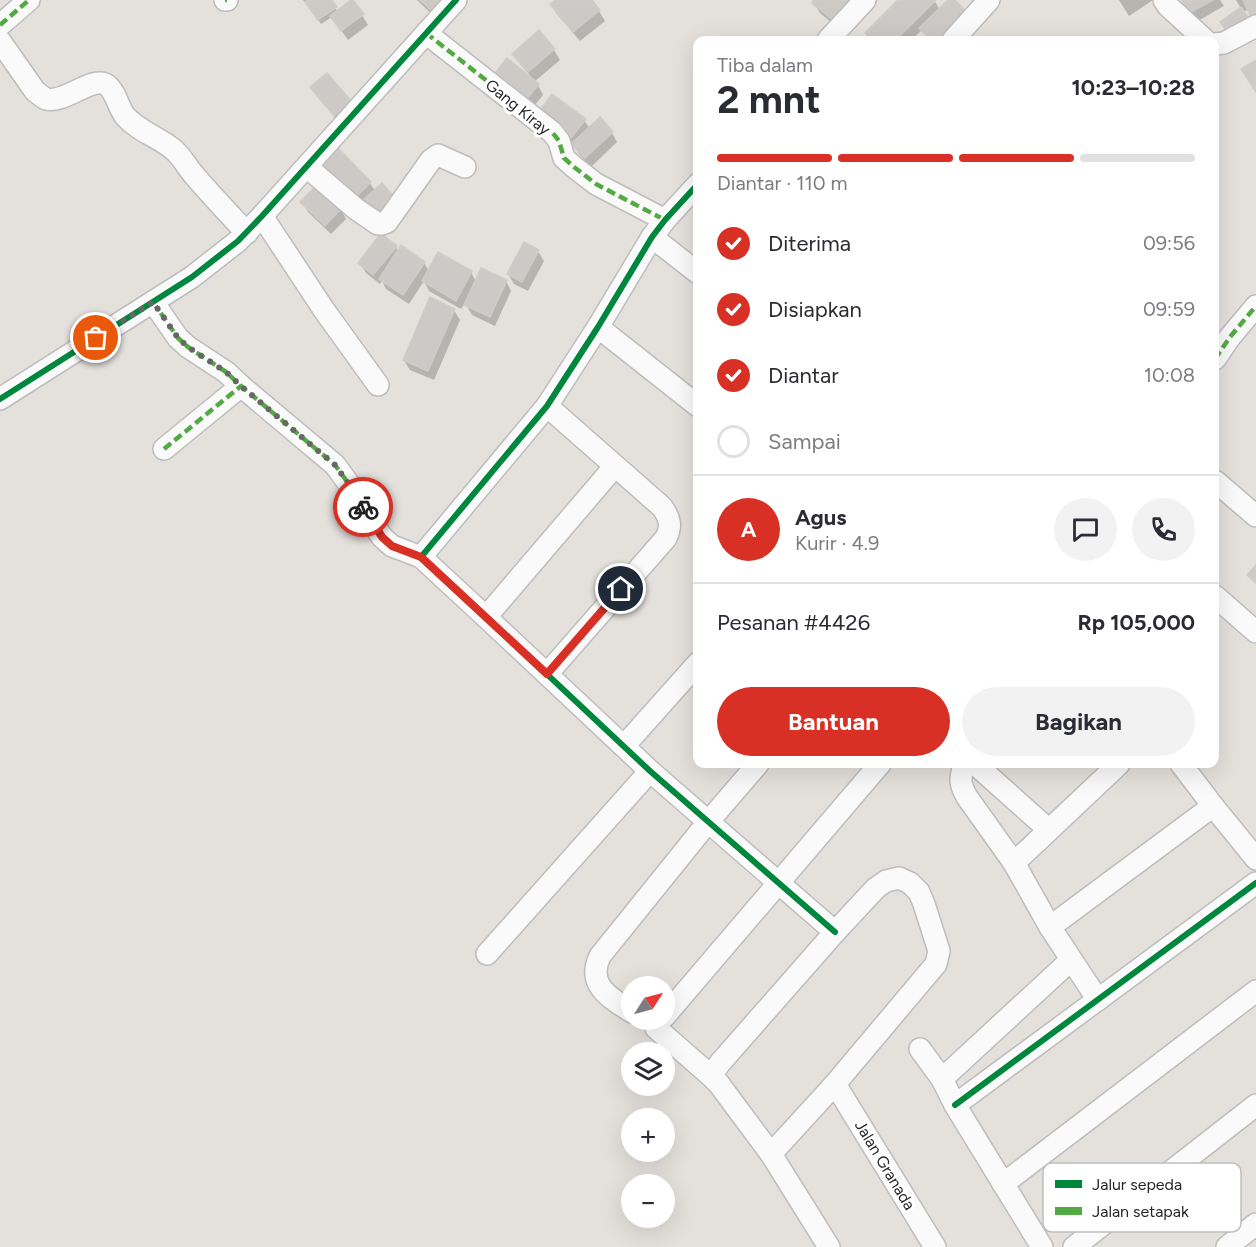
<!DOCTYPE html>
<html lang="id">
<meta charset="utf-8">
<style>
body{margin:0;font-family:Figtree,sans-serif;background:#f2f2f3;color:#2b2b33;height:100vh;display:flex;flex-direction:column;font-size:22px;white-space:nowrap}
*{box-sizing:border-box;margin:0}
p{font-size:20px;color:#7c7c81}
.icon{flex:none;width:33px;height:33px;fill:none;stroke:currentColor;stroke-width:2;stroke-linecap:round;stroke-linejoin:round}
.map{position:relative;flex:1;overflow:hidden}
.panel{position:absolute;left:693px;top:36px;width:526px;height:732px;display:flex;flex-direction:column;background:#fff;border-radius:12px;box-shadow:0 6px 24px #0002}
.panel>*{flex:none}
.needle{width:39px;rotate:54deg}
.fabs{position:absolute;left:621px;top:976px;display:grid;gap:12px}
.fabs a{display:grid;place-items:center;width:54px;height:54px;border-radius:50%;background:#fff;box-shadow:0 6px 24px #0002;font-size:30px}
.pin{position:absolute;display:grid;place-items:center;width:51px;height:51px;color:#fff;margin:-26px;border:3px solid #fff;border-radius:50%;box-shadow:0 2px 6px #0007}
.courier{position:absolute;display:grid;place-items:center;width:60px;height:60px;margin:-30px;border:4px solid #d93025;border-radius:50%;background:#fff;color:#222;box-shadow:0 2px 8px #0007}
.summary em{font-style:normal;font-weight:700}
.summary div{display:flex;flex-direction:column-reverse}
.summary{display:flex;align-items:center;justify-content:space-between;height:102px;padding:0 24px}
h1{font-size:39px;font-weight:700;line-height:45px}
.bar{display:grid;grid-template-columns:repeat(4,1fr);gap:9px 6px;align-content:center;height:72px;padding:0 24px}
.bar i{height:8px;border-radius:4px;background:#e1e1e2}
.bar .on{background:#d93025}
.bar p{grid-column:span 4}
.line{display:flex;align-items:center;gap:15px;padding:0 24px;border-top:2px solid #e1e1e2}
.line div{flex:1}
.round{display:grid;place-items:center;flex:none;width:63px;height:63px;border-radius:32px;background:#f2f2f3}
ol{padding:0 24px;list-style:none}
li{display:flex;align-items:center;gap:18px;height:66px}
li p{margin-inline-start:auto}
li .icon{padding:6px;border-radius:50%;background:#d93025;color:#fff;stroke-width:4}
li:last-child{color:#7c7c81}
li i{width:33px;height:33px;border:3px solid #e1e1e2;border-radius:50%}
.cta{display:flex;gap:12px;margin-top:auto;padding:12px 24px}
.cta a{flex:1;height:69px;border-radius:36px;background:#d93025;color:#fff;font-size:24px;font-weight:700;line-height:69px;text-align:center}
.cta a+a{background:#f2f2f3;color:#2b2b33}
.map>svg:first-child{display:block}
.shadow{fill:#0003}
.building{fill:#ccc9c6;stroke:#cfccc8;stroke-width:1.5}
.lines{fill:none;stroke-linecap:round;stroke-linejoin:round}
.street-casing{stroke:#bebdbd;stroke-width:24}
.street{stroke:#fbfafa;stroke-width:21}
.quiet{stroke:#53aa44;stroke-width:4.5;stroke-dasharray:9 4.5;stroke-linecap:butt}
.cycleway-casing{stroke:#fff;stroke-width:10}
.cycleway{stroke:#00873e;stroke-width:6}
.done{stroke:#686766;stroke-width:6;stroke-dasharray:0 10.8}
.route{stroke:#d93025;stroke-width:8}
.labels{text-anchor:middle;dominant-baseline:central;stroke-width:6;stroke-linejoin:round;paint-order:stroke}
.street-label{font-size:16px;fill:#262626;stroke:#fff}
.key{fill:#fff;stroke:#bebebe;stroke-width:1.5}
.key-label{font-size:16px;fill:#262626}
</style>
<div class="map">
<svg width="1256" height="1247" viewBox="0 0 1256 1247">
<rect width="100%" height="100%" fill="#e4e0dc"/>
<g class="shadow">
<path d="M303 0H330L338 12 362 15 368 25 348 40 332 17 321 24 307 2 306 4Z"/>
<path d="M417 0H445L439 21Z"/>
<path d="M557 0H590L599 11 605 21 580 41 557 14 551 4Z"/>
<path d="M816 0H848L855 11 839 29 820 13 814 3Z"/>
<path d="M900 0H934L940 10 950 0H953L958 40H929L922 30 911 40H871L867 34Z"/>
<path d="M1119 0H1153L1129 16Z"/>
<path d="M1184 0H1220L1224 6 1196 22Z"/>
<path d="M1236 0H1256L1249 9 1243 12Z"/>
<path d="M539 33 554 50 560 60 534 82 538 85 543 95 530 111 507 61 533 79 520 64 514 54Z"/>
<path d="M327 75 350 102 355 112 340 124 318 97 312 87Z"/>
<path d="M584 120 590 129 612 133 617 142 591 167 579 154 573 144 545 123Z"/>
<path d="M327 178 370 183 375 191 394 198 379 219Z"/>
<path d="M302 202 341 209 346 219 331 234 308 212Z"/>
<path d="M396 247 398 252 424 263 429 271 471 272 476 282 506 281 511 291 495 326 472 315 465 303 461 309 429 291 424 281 409 304 386 289 382 281 380 284 366 273 360 263Z"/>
<path d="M538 251 544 261 528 291 514 284 508 274Z"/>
<path d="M454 310 460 320 434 380 410 370 404 360Z"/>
</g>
<g class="building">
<path d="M309 0H332L337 7 318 20 305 2Z"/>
<path d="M351 0H353L364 14 341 31 330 16Z"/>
<path d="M420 0H444L433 12Z"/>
<path d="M555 0H592L600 10 573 32 550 4Z"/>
<path d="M814 0H850L833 20 812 3Z"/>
<path d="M898 0H936L896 40H872L865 33Z"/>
<path d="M948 0H955L969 15 942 40H931L919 28Z"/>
<path d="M1182 0H1213L1189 13Z"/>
<path d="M1243 0H1256V18L1252 20Z"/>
<path d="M1241 7 1251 21 1230 36 1220 22Z"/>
<path d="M539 30 555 49 528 72 512 54Z"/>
<path d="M507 58 539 84 524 102 492 77Z"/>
<path d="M1256 60V92L1241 69Z"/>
<path d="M327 73 351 101 334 116 310 87Z"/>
<path d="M552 94 586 119 571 138 538 113Z"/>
<path d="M600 117 613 132 585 158 571 144Z"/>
<path d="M339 149 371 182 352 201 320 168Z"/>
<path d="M382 183 395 198 375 215 362 201Z"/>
<path d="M318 184 342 208 325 226 300 202Z"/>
<path d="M381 233 397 246 373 275 358 263Z"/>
<path d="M524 242 539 250 522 282 507 274Z"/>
<path d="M401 245 425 262 403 295 379 279Z"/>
<path d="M438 252 472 271 456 301 422 281Z"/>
<path d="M481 268 507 280 490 317 464 305Z"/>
<path d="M430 297 455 309 428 371 403 360Z"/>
<path d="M1256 565V583L1247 575Z"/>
</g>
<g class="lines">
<g class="street-casing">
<g id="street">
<path d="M225 0H227"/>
<path d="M1164 0 1168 6 1205 40"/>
<path d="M0 25 29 0"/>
<path d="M426 33 552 132 559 141 564 158 574 167 596 184 665 220"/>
<path d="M828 40 865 0"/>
<path d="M953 40 989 0"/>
<path d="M0 41 35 91C39 94 42 97 46 99 64 104 93 75 107 85 116 92 118 107 125 116 139 132 159 137 174 150 182 157 187 167 194 175 211 195 229 214 247 233"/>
<path d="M1215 44 1224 43 1256 26"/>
<path d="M307 167 356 209 378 224H382L387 222 431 160 438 155 465 167"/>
<path d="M698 184 665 220 652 237 598 327 547 406 421 557 486 617 650 771 835 932"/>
<path d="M262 216 324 310 378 385"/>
<path d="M652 237 698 273"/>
<path d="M153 302 178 338 188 347 226 372 241 386 335 465 351 487 373 524 382 537 392 546 421 557"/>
<path d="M598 327 698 406"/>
<path d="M1215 359 1230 337 1256 306"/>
<path d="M0 399 192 277 238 241 262 216 456 0"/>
<path d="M164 449 241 386"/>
<path d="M1215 481 1256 516"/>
<path d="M1215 596 1256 632"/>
<path d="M486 617 615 466"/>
<path d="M547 674 666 538C672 526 670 518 662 507L547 406"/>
<path d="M624 746 698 663"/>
<path d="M964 764C960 779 959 783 967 797L1014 863 1050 927 1098 1000"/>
<path d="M975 764 1049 830"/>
<path d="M1181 764 1213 806 1256 859"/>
<path d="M1014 863 1119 764"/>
<path d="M1050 927 1213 806"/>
<path d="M487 954 650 771"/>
<path d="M632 1012C610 998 586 985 600 956L708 822 758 764"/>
<path d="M664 1017 880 764"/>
<path d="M656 1028 711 1076"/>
<path d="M920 1049 942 1079 955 1105 1042 1247"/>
<path d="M942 1079 1071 960"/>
<path d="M835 1084 935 1247"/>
<path d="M955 1105 1256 883"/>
<path d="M771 1154 835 1084 936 964 939 951 924 904 919 892 910 883 899 878 886 881 876 888 835 932 720 1063 711 1076 719 1084 771 1154 829 1247"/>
<path d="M1003 1184 1256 991"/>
<path d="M1074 1247 1256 1105"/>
<path d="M1227 1247 1256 1224"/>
</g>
</g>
<use href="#street" class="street"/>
<g class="quiet">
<path d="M225 0H227"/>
<path d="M0 25 29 0"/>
<path d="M426 33 552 132 559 141 564 158 574 167 596 184 665 220"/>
<path d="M153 302 178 338 188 347 226 372 241 386 335 465 351 487 373 524 382 537 392 546 421 557"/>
<path d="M1215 359 1230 337 1256 306"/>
<path d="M164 449 241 386"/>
</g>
<g class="cycleway-casing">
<g id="cycleway">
<path d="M698 184 665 220 652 237 598 327 547 406 421 557 486 617 650 771 835 932"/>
<path d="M0 399 192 277 238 241 262 216 456 0"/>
<path d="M955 1105 1256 883"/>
</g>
</g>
<use href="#cycleway" class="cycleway"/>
</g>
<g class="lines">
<path class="done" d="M96 338 153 302 178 338 188 347 226 372 241 386 335 465 351 487 363 507"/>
<path class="route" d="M363 507 382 537 392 546 421 557 547 674 621 589"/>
</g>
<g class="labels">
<g class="street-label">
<text transform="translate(518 107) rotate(39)">Gang Kiray</text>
<text transform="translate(885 1165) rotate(59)">Jalan Granada</text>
</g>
</g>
<rect x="1043" y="1163" width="198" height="69" rx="9" class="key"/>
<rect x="1055" y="1180" width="27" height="8" fill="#00873e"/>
<rect x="1055" y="1207" width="27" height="8" fill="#53aa44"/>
<g class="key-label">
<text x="1092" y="1190">Jalur sepeda</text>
<text x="1092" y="1217">Jalan setapak</text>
</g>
</svg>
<div class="fabs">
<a><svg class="needle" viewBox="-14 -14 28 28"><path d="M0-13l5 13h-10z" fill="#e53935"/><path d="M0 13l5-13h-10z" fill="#7c7c81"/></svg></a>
<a><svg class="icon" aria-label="layers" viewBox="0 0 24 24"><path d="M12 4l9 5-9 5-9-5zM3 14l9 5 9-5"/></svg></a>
<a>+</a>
<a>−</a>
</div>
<div class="pin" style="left:96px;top:338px;background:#ea580c"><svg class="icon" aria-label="bag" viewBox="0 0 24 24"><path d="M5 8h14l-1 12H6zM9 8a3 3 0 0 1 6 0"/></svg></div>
<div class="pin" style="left:621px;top:589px;background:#1f2937"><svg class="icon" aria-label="home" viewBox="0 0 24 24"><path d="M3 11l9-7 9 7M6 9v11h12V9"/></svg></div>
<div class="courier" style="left:363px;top:507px"><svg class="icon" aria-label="bike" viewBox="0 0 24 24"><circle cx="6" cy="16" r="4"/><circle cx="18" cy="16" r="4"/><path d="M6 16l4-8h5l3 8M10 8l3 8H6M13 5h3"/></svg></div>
<section class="panel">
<div class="summary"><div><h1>2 mnt</h1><p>Tiba dalam</p></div><em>10:23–10:28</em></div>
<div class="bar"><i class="on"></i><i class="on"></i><i class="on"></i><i></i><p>Diantar · 110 m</p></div>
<ol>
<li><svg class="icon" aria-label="check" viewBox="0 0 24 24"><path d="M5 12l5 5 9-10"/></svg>Diterima<p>09:56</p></li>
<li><svg class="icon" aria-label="check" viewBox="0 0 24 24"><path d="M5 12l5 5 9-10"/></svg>Disiapkan<p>09:59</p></li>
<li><svg class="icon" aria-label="check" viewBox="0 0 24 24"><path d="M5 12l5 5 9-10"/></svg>Diantar<p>10:08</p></li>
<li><i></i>Sampai</li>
</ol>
<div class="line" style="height:108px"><b class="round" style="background:#d93025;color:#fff">A</b><div><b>Agus</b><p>Kurir · 4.9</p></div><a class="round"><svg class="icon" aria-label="chat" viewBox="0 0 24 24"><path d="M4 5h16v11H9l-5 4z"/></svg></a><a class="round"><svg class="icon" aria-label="phone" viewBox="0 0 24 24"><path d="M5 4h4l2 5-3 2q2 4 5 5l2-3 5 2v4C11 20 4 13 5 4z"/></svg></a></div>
<div class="line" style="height:78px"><div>Pesanan #4426</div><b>Rp 105,000</b></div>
<div class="cta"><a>Bantuan</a><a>Bagikan</a></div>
</section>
</div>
